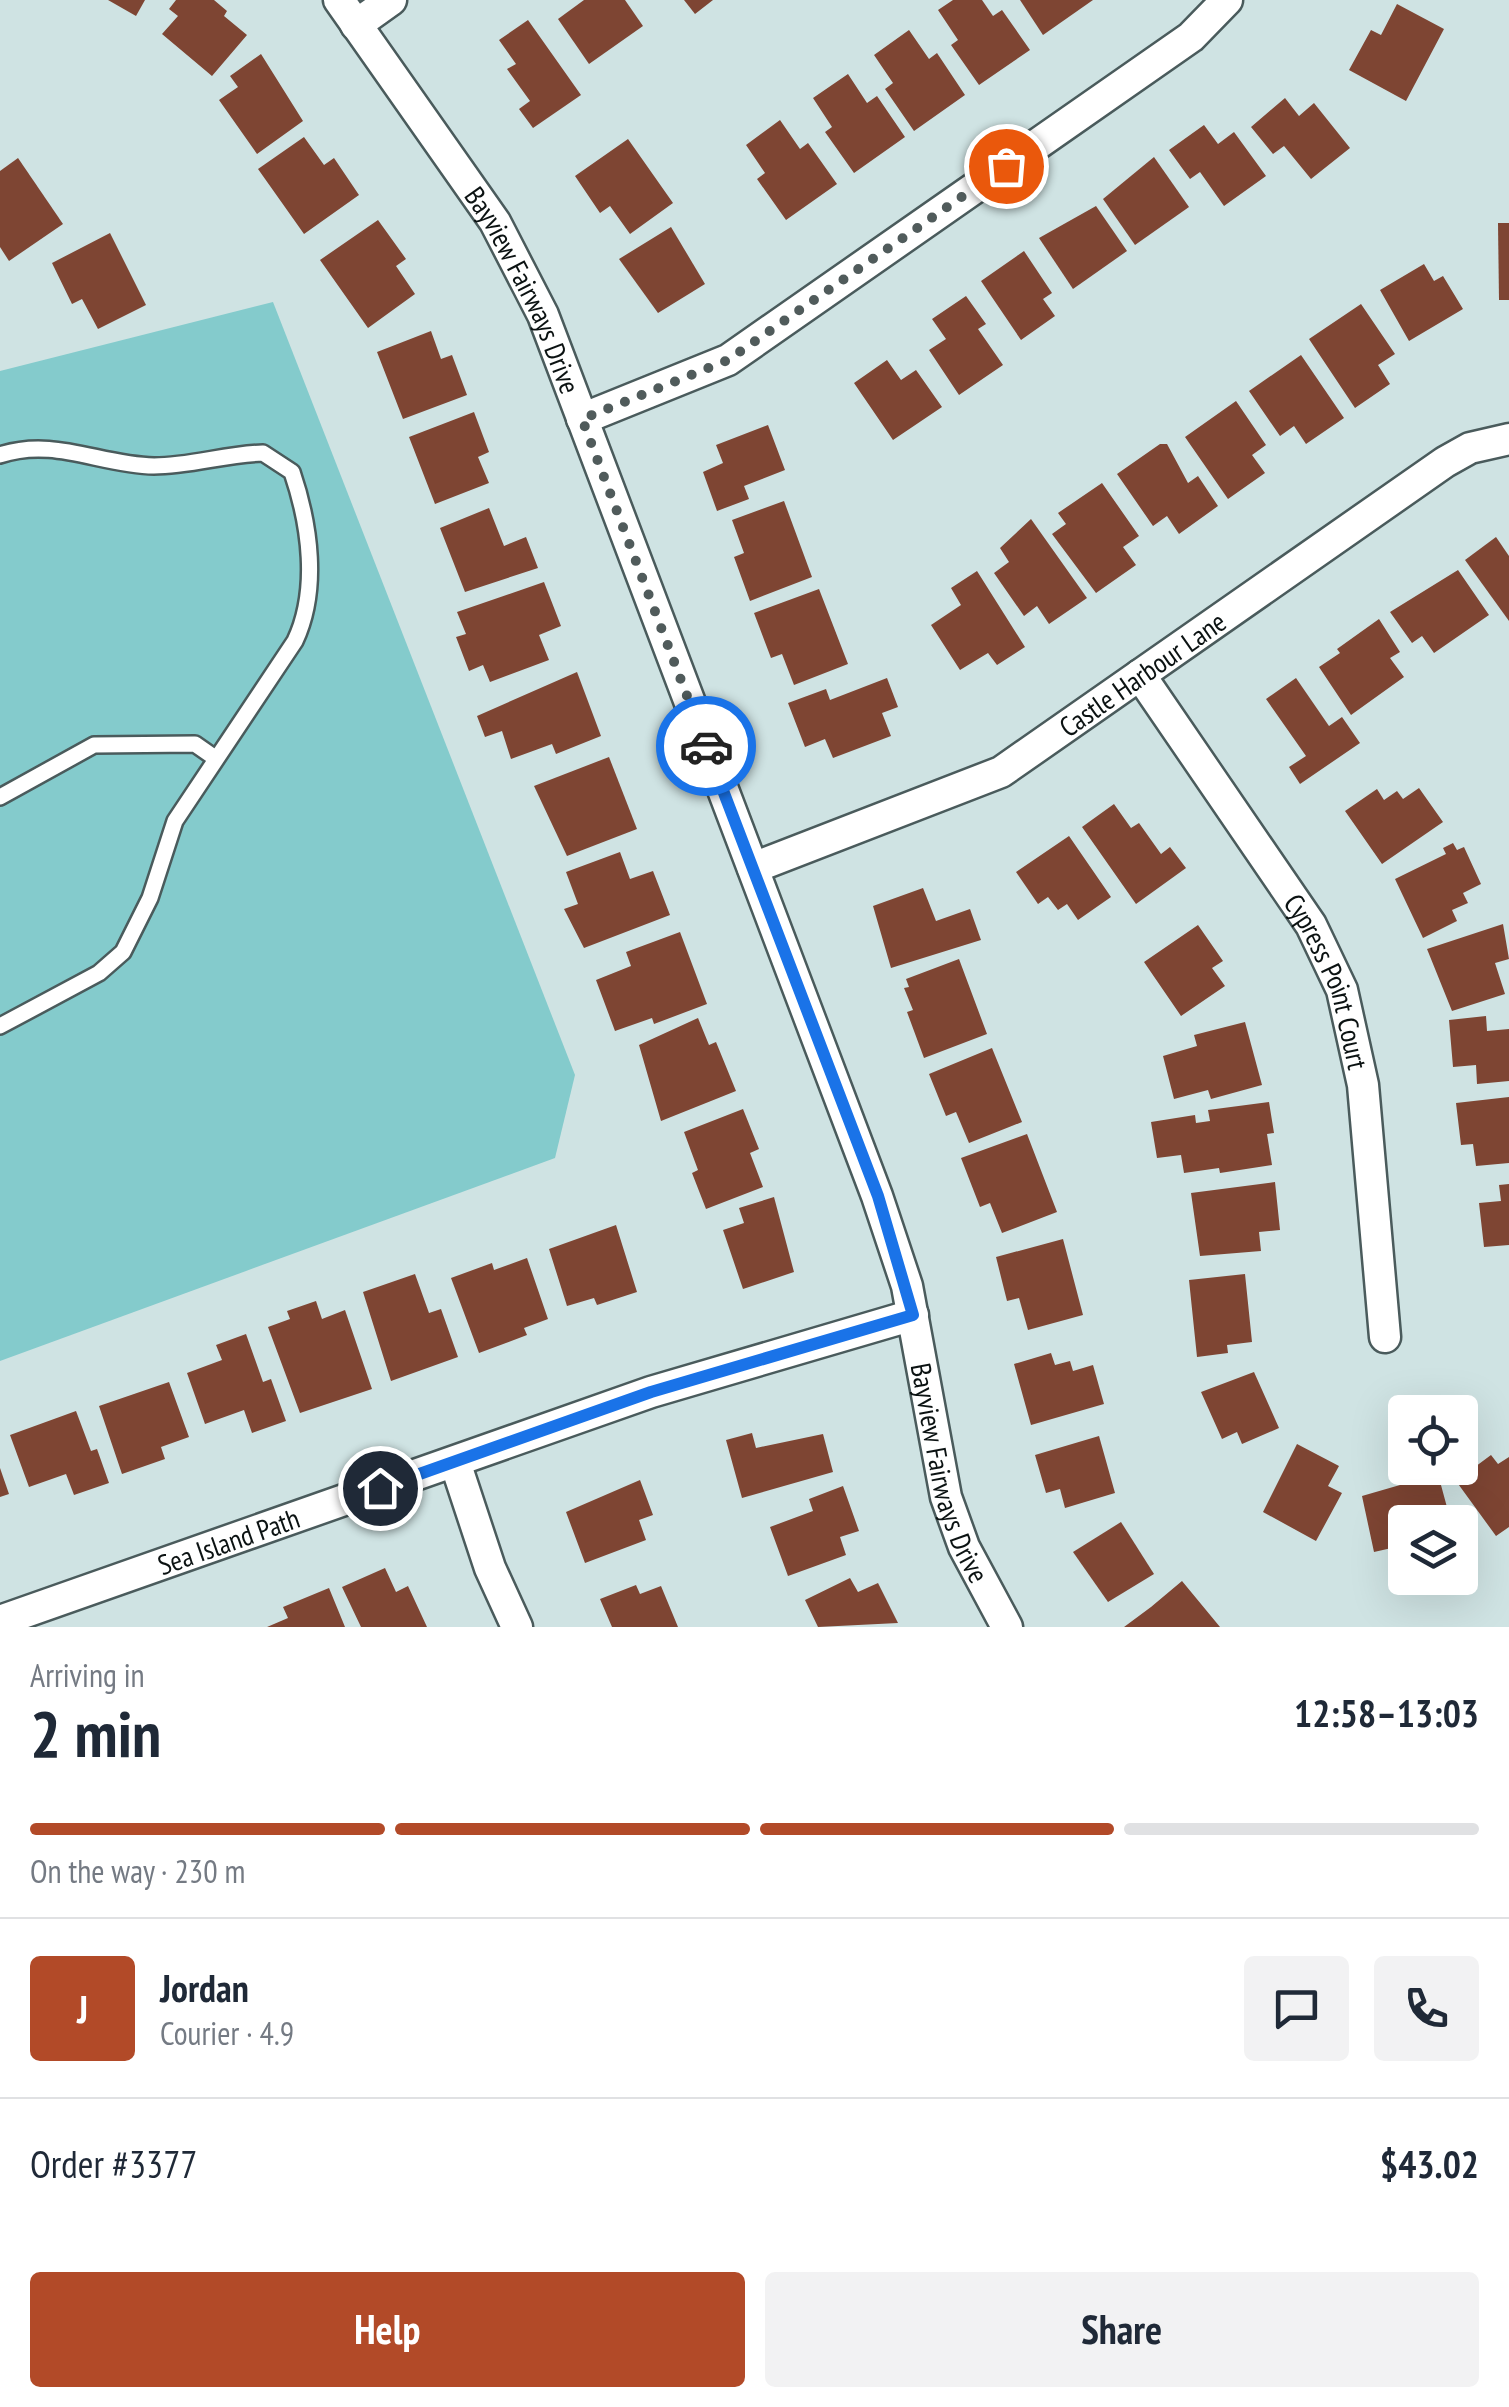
<!DOCTYPE html>
<meta charset="utf-8">
<style>
body{margin:0;font-family:"PT Sans Narrow",sans-serif;background:#f2f2f3;color:#1f2937;height:100vh;display:flex;flex-direction:column;font-size:38px;white-space:nowrap}
*{box-sizing:border-box;margin:0}
p{font-size:32px;color:#747a83}
.icon{flex:none;width:55px;height:55px;fill:none;stroke:currentColor;stroke-width:2;stroke-linecap:round;stroke-linejoin:round}
.map{position:relative;height:1627px;overflow:hidden}
.sheet{display:flex;flex-direction:column;background:#fff;flex:1}
.sheet>*{flex:none}
.tools{position:absolute;left:1388px;top:1395px;display:grid;gap:20px}
.tools a{display:grid;place-items:center;width:90px;height:90px;border-radius:10px;background:#fff;box-shadow:0 10px 40px #0002;font-size:50px}
.pin{position:absolute;display:grid;place-items:center;width:85px;height:85px;color:#fff;margin:-42px;border:5px solid #fff;border-radius:50%;box-shadow:0 2px 10px #0007}
.courier{position:absolute;display:grid;place-items:center;width:100px;height:100px;margin:-50px;border:8px solid #1a73e8;border-radius:50%;background:#fff;color:#222;box-shadow:0 2px 12px #0007}
.overview em{font-style:normal;font-weight:700}
.overview div{display:flex;flex-direction:column-reverse}
.overview{display:flex;align-items:center;justify-content:space-between;height:170px;padding:0 30px}
h1{font-size:65px;font-weight:700;line-height:75px}
.bar{display:grid;grid-template-columns:repeat(4,1fr);gap:15px 10px;align-content:center;height:120px;padding:0 30px}
.bar i{height:12px;border-radius:8px;background:#e0e1e3}
.bar .active{background:#b24a28}
.bar p{grid-column:span 4}
.line{display:flex;align-items:center;gap:25px;padding:0 30px;border-top:2px solid #e0e1e3}
.line div{flex:1}
.round{display:grid;place-items:center;flex:none;width:105px;height:105px;border-radius:10px;background:#f2f2f3}
.cta{display:flex;gap:20px;margin-top:auto;padding:20px 30px}
.cta a{flex:1;height:115px;border-radius:10px;background:#b24a28;color:#fff;font-size:40px;font-weight:700;line-height:115px;text-align:center}
.cta a+a{background:#f2f2f3;color:#1f2937}
.map>svg:first-child{display:block}
.green{fill:#84cbcc}
.building{fill:#7e4533}
.lines{fill:none;stroke-linecap:round;stroke-linejoin:round}
.service-casing{stroke:#4a5b5c;stroke-width:20}
.minor-casing{stroke:#4a5b5c;stroke-width:35}
.service{stroke:#fff;stroke-width:15}
.minor{stroke:#fff;stroke-width:30}
.done{stroke:#505b5b;stroke-width:10;stroke-dasharray:0 18}
.route{stroke:#1a73e8;stroke-width:12}
.labels{text-anchor:middle;dominant-baseline:central;stroke-width:10;stroke-linejoin:round;paint-order:stroke}
.street-label{font-size:28px;fill:#0b1212;stroke:#cfe3e3}
</style>
<div class="map">
<svg width="1509" height="1627" viewBox="0 0 1509 1627">
<rect width="100%" height="100%" fill="#cfe3e3"/>
<path class="green" d="M273 302 575 1075 555 1158 0 1361V371Z"/>
<g class="building">
<path d="M108 0H145L136 16Z"/>
<path d="M176 0H214L227 11 224 16 247 35 212 76 162 34 178 16 169 9Z"/>
<path d="M584 0H625L643 26 589 64 558 19Z"/>
<path d="M684 0H713L695 14Z"/>
<path d="M953 0H982L993 16 1002 10 1030 50 979 85 951 45 958 40 938 10Z"/>
<path d="M1020 0H1093L1043 35Z"/>
<path d="M1397 4 1444 29 1406 101 1349 70 1371 30 1381 35Z"/>
<path d="M528 20 581 95 533 128 519 109 530 101 507 69 516 64 499 40Z"/>
<path d="M909 30 929 59 937 53 965 95 914 131 885 89 893 83 874 55Z"/>
<path d="M261 54 303 121 257 154 219 100 238 87 230 76Z"/>
<path d="M848 74 867 103 877 96 905 137 854 173 825 132 832 127 813 98Z"/>
<path d="M1285 98 1299 116 1314 103 1350 148 1311 179 1284 146 1273 154 1251 127Z"/>
<path d="M780 120 800 149 808 143 837 184 786 220 757 179 765 173 746 145Z"/>
<path d="M1204 125 1218 144 1234 132 1266 176 1224 206 1200 172 1190 179 1169 150Z"/>
<path d="M304 137 324 165 334 158 359 195 304 234 258 169Z"/>
<path d="M628 139 673 203 630 234 610 206 600 213 575 176Z"/>
<path d="M1154 157 1189 207 1135 245 1103 199Z"/>
<path d="M18 158 63 224 9 261 0 247V171Z"/>
<path d="M1096 206 1127 251 1073 289 1039 238Z"/>
<path d="M378 220 406 259 396 266 415 294 368 328 320 260Z"/>
<path d="M1498 223H1509V300H1499Z"/>
<path d="M671 227 705 284 658 313 619 259Z"/>
<path d="M110 233 146 305 98 329 82 299 72 304 52 263Z"/>
<path d="M1024 251 1052 293 1043 299 1055 316 1021 340 981 281Z"/>
<path d="M1424 264 1434 281 1443 276 1463 309 1409 341 1380 290Z"/>
<path d="M966 296 986 324 978 329 1003 365 959 395 929 350 946 339 932 319Z"/>
<path d="M1361 304 1395 354 1378 365 1390 384 1355 408 1309 339Z"/>
<path d="M431 331 441 359 452 355 467 395 403 419 377 352Z"/>
<path d="M1301 355 1344 418 1306 444 1294 426 1280 436 1249 391Z"/>
<path d="M887 360 901 380 916 370 942 407 893 440 854 383Z"/>
<path d="M1236 401 1266 445 1252 455 1265 473 1228 499 1185 437Z"/>
<path d="M474 412 489 452 478 457 489 483 435 504 409 437Z"/>
<path d="M768 425 785 470 744 486 749 499 717 511 703 472 723 463 716 445Z"/>
<path d="M1160 444H1167L1188 483 1198 476 1218 506 1179 534 1167 516 1153 526 1117 474Z"/>
<path d="M1102 483 1139 536 1123 547 1136 565 1096 593 1052 534 1066 524 1058 513Z"/>
<path d="M784 501 812 577 750 601 734 557 744 553 732 520Z"/>
<path d="M489 508 504 546 526 537 538 568 465 592 440 528Z"/>
<path d="M1031 519 1087 598 1049 624 1037 606 1024 616 994 573 1009 562 1000 548Z"/>
<path d="M1496 537 1509 556V621L1465 560Z"/>
<path d="M1458 570 1489 615 1434 653 1422 636 1412 643 1390 612Z"/>
<path d="M977 571 1025 647 997 665 988 653 960 670 931 625 961 605 951 588Z"/>
<path d="M544 582 561 626 539 635 549 660 490 682 483 665 469 671 456 637 466 634 457 612Z"/>
<path d="M819 589 848 664 794 685 782 654 771 658 754 613Z"/>
<path d="M1379 619 1400 652 1390 658 1404 677 1351 715 1319 667 1340 653 1337 649Z"/>
<path d="M577 672 601 736 556 754 552 744 511 759 502 731 485 737 477 716Z"/>
<path d="M887 678 898 707 882 713 891 736 833 758 825 739 805 747 788 703 826 689 830 700Z"/>
<path d="M1296 678 1329 726 1342 717 1360 743 1300 784 1289 767 1306 756 1266 699Z"/>
<path d="M609 757 637 829 567 856 534 786Z"/>
<path d="M1419 788 1443 822 1382 864 1345 811 1377 789 1384 800 1397 791 1403 799Z"/>
<path d="M1114 804 1131 828 1139 823 1161 854 1170 847 1186 868 1136 904 1082 827Z"/>
<path d="M1069 836 1111 897 1078 920 1067 904 1058 910 1048 897 1038 904 1016 872Z"/>
<path d="M1453 843 1457 850 1464 847 1481 884 1463 893 1468 903 1452 910 1457 921 1423 938 1395 879 1446 854 1443 848Z"/>
<path d="M620 852 630 879 653 871 670 915 584 948 564 909 578 904 566 872Z"/>
<path d="M923 888 936 921 970 909 981 940 891 968 873 906Z"/>
<path d="M1503 924 1509 959 1495 963 1505 994 1452 1011 1427 949Z"/>
<path d="M1198 925 1223 961 1212 968 1225 986 1181 1016 1144 962Z"/>
<path d="M680 932 707 1004 654 1024 652 1018 615 1031 596 980 631 966 626 952Z"/>
<path d="M959 959 987 1034 924 1058 907 1012 913 1010 904 988 909 987 906 979Z"/>
<path d="M1486 1016 1487 1031 1509 1029V1081L1477 1084 1476 1065 1453 1067 1449 1020Z"/>
<path d="M698 1018 709 1045 716 1042 736 1091 661 1121 639 1045Z"/>
<path d="M1245 1022 1262 1085 1211 1099 1208 1090 1174 1099 1163 1056 1197 1046 1194 1035Z"/>
<path d="M992 1048 1022 1122 969 1143 956 1112 946 1116 929 1074Z"/>
<path d="M1509 1097V1163L1476 1166 1473 1144 1461 1145 1456 1103Z"/>
<path d="M1269 1102 1274 1133 1267 1134 1272 1165 1220 1173 1219 1168 1184 1173 1181 1155 1157 1158 1151 1122 1195 1115 1196 1123 1210 1121 1208 1110Z"/>
<path d="M743 1109 759 1149 750 1153 763 1187 706 1209 692 1173 698 1170 684 1132Z"/>
<path d="M1027 1134 1057 1212 1002 1233 990 1203 980 1207 961 1158Z"/>
<path d="M1275 1182 1280 1230 1259 1232 1261 1251 1200 1256 1191 1193Z"/>
<path d="M1509 1184V1245L1484 1247 1479 1203 1501 1201 1499 1185Z"/>
<path d="M774 1197 794 1272 743 1289 723 1230 744 1223 739 1208Z"/>
<path d="M616 1225 637 1292 597 1305 594 1298 567 1306 549 1249Z"/>
<path d="M1063 1239 1083 1315 1028 1330 1019 1298 1007 1301 996 1257Z"/>
<path d="M527 1258 548 1319 524 1328 527 1335 479 1353 451 1278 492 1263 494 1270Z"/>
<path d="M415 1274 429 1313 441 1309 458 1357 391 1381 363 1292Z"/>
<path d="M1245 1274 1252 1342 1227 1345 1228 1353 1197 1357 1189 1280Z"/>
<path d="M316 1301 322 1319 345 1310 372 1389 300 1413 268 1327 290 1319 287 1311Z"/>
<path d="M246 1334 263 1382 271 1379 286 1421 252 1433 244 1410 205 1424 187 1373 222 1360 216 1345Z"/>
<path d="M1051 1353 1055 1365 1070 1361 1073 1371 1093 1365 1104 1404 1031 1425 1014 1364Z"/>
<path d="M1254 1372 1279 1428 1242 1444 1237 1432 1222 1439 1201 1392Z"/>
<path d="M169 1382 189 1437 161 1447 165 1459 122 1474 99 1406Z"/>
<path d="M76 1411 91 1451 97 1449 109 1483 74 1495 66 1474 29 1487 10 1435Z"/>
<path d="M752 1433 756 1448 823 1434 833 1472 742 1498 726 1440Z"/>
<path d="M1099 1436 1115 1493 1065 1508 1060 1489 1046 1493 1035 1455Z"/>
<path d="M1297 1444 1339 1466 1328 1486 1342 1493 1316 1541 1263 1512Z"/>
<path d="M1491 1455 1498 1464 1509 1457V1527L1496 1536 1456 1481Z"/>
<path d="M0 1468 9 1494 0 1497Z"/>
<path d="M1438 1474 1451 1522H1405V1545L1374 1552 1362 1496Z"/>
<path d="M640 1480 653 1515 639 1520 646 1540 585 1563 566 1512Z"/>
<path d="M843 1486 859 1531 840 1537 846 1555 788 1576 770 1527 813 1511 809 1499Z"/>
<path d="M1121 1522 1154 1574 1108 1602 1073 1552Z"/>
<path d="M385 1568 396 1592 408 1586 427 1627H361L342 1587Z"/>
<path d="M850 1578 858 1592 878 1583 898 1623 818 1627 805 1600Z"/>
<path d="M1182 1581 1220 1627H1124L1151 1607Z"/>
<path d="M636 1585 640 1594 661 1586 678 1627H612L600 1599Z"/>
<path d="M329 1588 345 1627H267L288 1618 283 1607Z"/>
</g>
<g class="lines">
<g class="service-casing">
<g id="service">
<path d="M0 455C54 437 100 465 154 466 191 466 226 454 263 453L292 472C310 525 319 590 295 641L175 821 150 898 123 952 99 973 0 1026"/>
<path d="M0 797 94 745 195 744 215 758"/>
</g>
</g>
<g class="minor-casing">
<g id="minor">
<path id="s1" d="M339 0 495 222 543 315 877 1196 907 1286 946 1497 964 1547 1007 1627"/>
<path d="M356 25 391 0"/>
<path d="M582 419 728 360 1191 37 1227 0"/>
<path id="s2" d="M1140 675 1311 925 1342 990 1363 1085 1385 1337"/>
<path id="s3" d="M753 868 1001 772 1445 462 1470 448 1509 439"/>
<path d="M455 1462 490 1568 517 1627"/>
<path id="s4" d="M0 1621 651 1392 913 1315"/>
</g>
</g>
<use href="#service" class="service"/>
<use href="#minor" class="minor"/>
</g>
<g class="lines">
<path class="done" d="M706 746 582 419 728 360 1006 166"/>
<path class="route" d="M380 1488 651 1392 913 1315 878 1196 706 746"/>
</g>
<g class="labels">
<g class="street-label">
<text stroke="none"><textPath href="#s1" startOffset="345">Bayview Fairways Drive</textPath></text>
<text stroke="none"><textPath href="#s3" startOffset="438">Castle Harbour Lane</textPath></text>
<text stroke="none"><textPath href="#s2" startOffset="362">Cypress Point Court</textPath></text>
<text stroke="none"><textPath href="#s1" startOffset="1605">Bayview Fairways Drive</textPath></text>
<text stroke="none"><textPath href="#s4" startOffset="242">Sea Island Path</textPath></text>
</g>
</g>
</svg>
<div class="tools">
<a><svg class="icon" aria-label="locate" viewBox="0 0 24 24"><circle cx="12" cy="12" r="6"/><path d="M12 2v4M12 18v4M2 12h4M18 12h4"/></svg></a>
<a><svg class="icon" aria-label="layers" viewBox="0 0 24 24"><path d="M12 4l9 5-9 5-9-5zM3 14l9 5 9-5"/></svg></a>
</div>
<div class="pin" style="left:1006px;top:166px;background:#ea580c"><svg class="icon" aria-label="bag" viewBox="0 0 24 24"><path d="M5 8h14l-1 12H6zM9 8a3 3 0 0 1 6 0"/></svg></div>
<div class="pin" style="left:380px;top:1488px;background:#1f2937"><svg class="icon" aria-label="home" viewBox="0 0 24 24"><path d="M3 11l9-7 9 7M6 9v11h12V9"/></svg></div>
<div class="courier" style="left:706px;top:746px"><svg class="icon" aria-label="car" viewBox="0 0 24 24"><path d="M5 17H2v-5l4-1 3-4h7l3 4 3 1v5h-3M9 17h6M6 11h13"/><circle cx="7" cy="17" r="2"/><circle cx="17" cy="17" r="2"/></svg></div>
</div>
<section class="sheet">
<div class="overview"><div><h1>2 min</h1><p>Arriving in</p></div><em>12:58–13:03</em></div>
<div class="bar"><i class="active"></i><i class="active"></i><i class="active"></i><i></i><p>On the way · 230 m</p></div>
<div class="line" style="height:180px"><b class="round" style="background:#b24a28;color:#fff">J</b><div><b>Jordan</b><p>Courier · 4.9</p></div><a class="round"><svg class="icon" aria-label="chat" viewBox="0 0 24 24"><path d="M4 5h16v11H9l-5 4z"/></svg></a><a class="round"><svg class="icon" aria-label="phone" viewBox="0 0 24 24"><path d="M5 4h4l2 5-3 2q2 4 5 5l2-3 5 2v4C11 20 4 13 5 4z"/></svg></a></div>
<div class="line" style="height:130px"><div>Order #3377</div><b>$43.02</b></div>
<div class="cta"><a>Help</a><a>Share</a></div>
</section>
